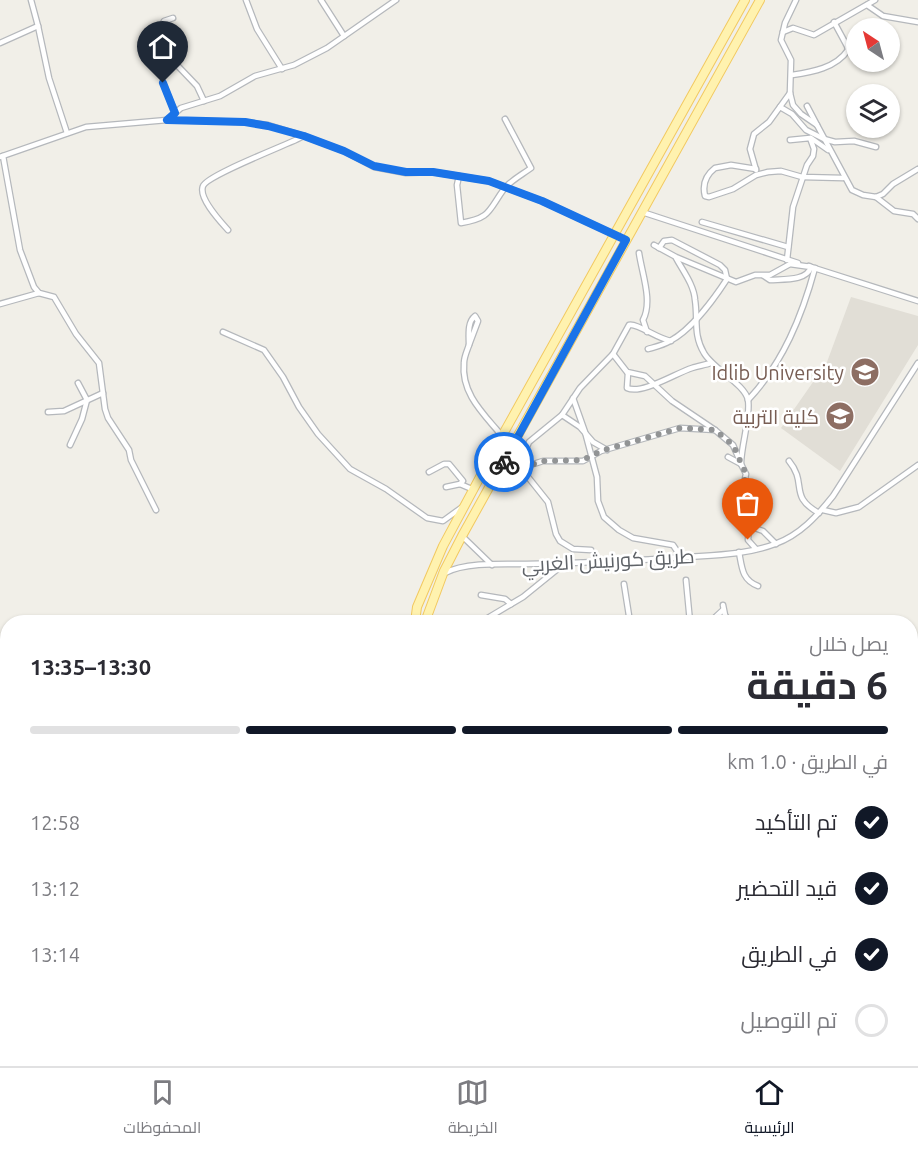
<!DOCTYPE html>
<html lang="ar">
<meta charset="utf-8">
<style>
body{margin:0;font-family:Ubuntu,Cairo,sans-serif;background:#f7f7f7;color:#2b2b33;direction:rtl;height:100vh;display:flex;flex-direction:column;font-size:22px;white-space:nowrap}
*{box-sizing:border-box;margin:0}
p{font-size:20px;color:#7c7c81}
.icon{flex:none;width:33px;height:33px;fill:none;stroke:currentColor;stroke-width:2;stroke-linecap:round;stroke-linejoin:round}
.map{position:relative;flex:1;overflow:hidden;direction:ltr}
.details{position:absolute;left:0px;top:615px;width:918px;height:452px;display:flex;flex-direction:column;background:#fff;border-radius:24px 24px 0 0;box-shadow:0 2px 4px #0004;direction:rtl}
.details>*{flex:none}
.needle{width:39px;rotate:324deg}
.tools{position:absolute;left:846px;top:18px;display:grid;gap:12px}
.tools a{display:grid;place-items:center;width:54px;height:54px;border-radius:50%;background:#fff;box-shadow:0 2px 4px #0004;font-size:30px}
.pin{position:absolute;display:grid;place-items:center;width:51px;height:51px;color:#fff;margin:-62px -26px;border-radius:50% 50% 50% 0;rotate:-45deg;box-shadow:0 0 6px #0007}
.pin .icon{rotate:45deg}
.courier{position:absolute;display:grid;place-items:center;width:60px;height:60px;margin:-30px;border:4px solid #1a73e8;border-radius:50%;background:#fff;color:#222;box-shadow:0 2px 8px #0007}
.head em{font-style:normal;font-weight:700}
.head div{display:flex;flex-direction:column-reverse}
.head{display:flex;align-items:center;justify-content:space-between;height:102px;padding:0 30px}
h1{font-size:39px;font-weight:700;line-height:45px}
.bar{display:grid;grid-template-columns:repeat(4,1fr);gap:9px 6px;align-content:center;height:72px;padding:0 30px}
.bar i{height:8px;border-radius:4px;background:#e1e1e2}
.bar .active{background:#111827}
.bar p{grid-column:span 4}
ol{padding:0 30px;list-style:none}
li{display:flex;align-items:center;gap:18px;height:66px}
li p{margin-inline-start:auto}
li .icon{padding:6px;border-radius:50%;background:#111827;color:#fff;stroke-width:4}
li:last-child{color:#7c7c81}
li i{width:33px;height:33px;border:3px solid #e1e1e2;border-radius:50%}
.tabs{display:flex;justify-content:space-around;align-items:center;height:84px;border-top:2px solid #e1e1e2;background:#fff;font-size:16px;color:#7c7c81}
.tabs a{display:grid;justify-items:center;gap:3px}
.tabs .active{color:#111827}
.map>svg:first-child{display:block}
.education{fill:#e1ded6}
.lines{fill:none;stroke-linecap:round;stroke-linejoin:round}
.street-casing{stroke:#b5b8bc;stroke-width:7}
.secondary-casing{stroke:#b6babf;stroke-width:9}
.primary-casing{stroke:#f2c960;stroke-width:10}
.street{stroke:#fff;stroke-width:4.5}
.secondary{stroke:#fff;stroke-width:7}
.primary{stroke:#fff2af;stroke-width:8}
.done{stroke:#929495;stroke-width:6;stroke-dasharray:0 10.8}
.route{stroke:#1a73e8;stroke-width:8}
.labels{text-anchor:middle;dominant-baseline:central;stroke-width:5;stroke-linejoin:round;paint-order:stroke}
.education-label{font-size:20px;fill:#785e54;stroke:#fff;text-anchor:end}
.street-label{font-size:20px;fill:#5f6368;stroke:#fff}
</style>
<div class="map">
<svg width="918" height="1066" viewBox="0 0 918 1066">
<rect width="100%" height="100%" fill="#f1efe8"/>
<path class="education" d="M851 297 918 316V345L840 471 781 428 827 362Z"/>
<g class="lines">
<g class="street-casing">
<g id="street">
<path d="M31 0 38 26 49 78 67 133"/>
<path d="M246 0 257 29 282 69"/>
<path d="M321 0 344 36"/>
<path d="M796 0 785 23 781 40 791 60 790 93 793 105 801 114 817 125 852 190 863 195 876 197 883 194 893 184 918 169"/>
<path d="M867 5 883 16 918 22"/>
<path d="M173 18 164 21 162 25 175 63 197 86 204 101"/>
<path d="M783 32 793 28 814 35 875 0"/>
<path d="M0 43 38 26"/>
<path d="M792 75C812 72 836 68 848 50L847 46 834 22"/>
<path d="M163 83 175 113"/>
<path d="M807 106 817 125"/>
<path d="M780 107 792 114 806 130 824 139 835 142 854 141 876 147"/>
<path d="M167 120 181 108 220 96 255 76 294 65 327 48 396 0"/>
<path d="M811 138 828 150"/>
<path d="M3 156 20 250 34 287 39 293 54 297 76 334 99 363 105 409 108 418 129 450 131 460 156 510"/>
<path d="M0 157 86 127 167 120 245 122 268 125 304 136 344 151 374 167 406 173 433 172 489 181 542 201 626 240"/>
<path d="M756 169 731 165 715 168C706 175 702 184 705 196L709 197 733 189 756 175 768 172 781 171 802 177 843 178"/>
<path d="M756 170 750 149 754 134 769 122 790 93"/>
<path d="M459 176 457 185 461 223C491 218 488 211 504 189 510 181 523 174 531 168L505 119"/>
<path d="M876 197 894 211 913 214 918 219"/>
<path d="M642 212 798 263"/>
<path d="M702 222 788 247"/>
<path d="M228 230C221 222 198 198 203 186 207 175 287 145 304 136"/>
<path d="M654 245 676 257 736 282 755 275H770L790 264 811 267 918 301"/>
<path d="M639 253C642 274 653 301 643 320L647 332"/>
<path d="M676 258C683 271 694 285 695 300 698 319 693 335 704 353 713 369 745 384 748 400 751 416 741 446 741 464"/>
<path d="M787 260 793 207 807 165 813 156 814 149 810 138 790 140"/>
<path d="M764 276 770 280C784 279 807 281 811 267L809 266"/>
<path d="M0 304 39 293"/>
<path d="M475 316 478 321 469 345C469 336 467 322 475 316Z"/>
<path d="M223 332 264 350 283 377 299 407 318 434 350 469 386 489 427 518 443 521 461 508"/>
<path d="M469 345C467 351 464 357 464 363 461 394 484 414 502 436"/>
<path d="M648 349C655 347 664 345 670 341 691 330 714 299 727 279L725 270 720 265 672 240 664 241 659 248"/>
<path d="M613 354 627 372 645 376 672 401 715 430 733 445 740 461"/>
<path d="M628 373 627 388C642 395 676 373 692 368 698 366 705 365 711 363"/>
<path d="M573 398 585 432 597 477 598 501 604 517 619 530 633 538 673 545 681 557"/>
<path d="M748 400C783 363 802 316 815 268"/>
<path d="M48 412 64 411 103 393"/>
<path d="M562 415 580 427 593 442 607 450"/>
<path d="M70 445 82 419 87 400 78 383"/>
<path d="M728 457 741 464 746 474 742 493 744 518 749 526 748 540 756 549"/>
<path d="M789 461C808 484 788 496 819 513"/>
<path d="M503 462 528 477 548 502 556 534 560 541 573 549 591 550"/>
<path d="M518 469 529 442 562 415 580 388 613 354 629 325C637 323 658 339 671 341"/>
<path d="M518 469 543 461H583L601 451 680 428 715 430"/>
<path d="M429 472 444 464H449L463 481 460 484"/>
<path d="M446 487 460 484 474 490"/>
<path d="M823 510 836 513 859 507 918 465"/>
<path d="M749 526 763 531 776 544"/>
<path d="M462 536 492 565"/>
<path d="M739 552C742 568 742 580 758 586"/>
<path d="M445 573C465 562 503 564 526 564 579 563 632 561 685 557 715 555 746 555 775 544 800 535 817 516 833 496L918 363"/>
<path d="M686 580 690 622"/>
<path d="M624 584 630 622"/>
<path d="M481 595 505 599 511 604"/>
<path d="M723 605 725 615 730 622"/>
<path d="M481 622 523 597 565 563"/>
<path d="M710 622 723 610"/>
<path d="M0 741 8 738"/>
<path d="M910 775 918 771"/>
<path d="M910 798 918 794"/>
<path d="M910 928 918 923"/>
<path d="M918 957 916 965 918 974"/>
<path d="M910 1003 918 987"/>
<path d="M910 1027 918 1037"/>
<path d="M253 1059H259"/>
<path d="M473 1059 477 1066"/>
<path d="M829 1059 832 1066"/>
<path d="M524 1066 542 1059"/>
<path d="M800 1066 803 1059"/>
</g>
</g>
<g class="secondary-casing">
<path id="secondary" d="M546 1066 549 1059"/>
</g>
<g class="primary-casing">
<g id="primary">
<path d="M415 622 417 607 443 546 502 436 745 0"/>
<path d="M425 622 444 571 462 536 760 0"/>
<path d="M910 784 918 780"/>
<path d="M910 791 918 787"/>
<path d="M652 1059 658 1066"/>
<path d="M666 1059 672 1066"/>
<path d="M233 1066 247 1059"/>
</g>
</g>
<use href="#street" class="street"/>
<use href="#secondary" class="secondary"/>
<use href="#primary" class="primary"/>
</g>
<g class="lines">
<path class="done" d="M504 462 518 469 543 461 583 460 601 451 680 428 715 430 733 445 746 474 742 493 744 518 749 526 748 540"/>
<path class="route" d="M163 83 175 113 167 120 245 122 268 126 304 136 344 151 374 166 406 172H433L489 181 542 201 626 240 504 462"/>
</g>
<defs>
<g id="university-disc" transform="scale(1.5)"><circle r="9.5" fill="#8d6e63" stroke="#fff"/><path d="M0-5L7-2L0 1L-7-2ZM-4 1L0 2.5L4 1V4Q0 6-4 4Z" fill="#fff"/></g>
</defs>
<g fill-rule="evenodd">
<use href="#university-disc" x="865" y="372"/>
<use href="#university-disc" x="840" y="416"/>
</g>
<g class="labels">
<g class="education-label">
<text x="844" y="372">Idlib University</text>
<text x="819" y="416">كلية التربية</text>
</g>
<g class="street-label">
<text transform="translate(608 560) rotate(-3)">طريق كورنيش الغربي</text>
</g>
</g>
</svg>
<div class="tools">
<a><svg class="needle" viewBox="-14 -14 28 28"><path d="M0-13l5 13h-10z" fill="#e53935"/><path d="M0 13l5-13h-10z" fill="#7c7c81"/></svg></a>
<a><svg class="icon" aria-label="layers" viewBox="0 0 24 24"><path d="M12 4l9 5-9 5-9-5zM3 14l9 5 9-5"/></svg></a>
</div>
<div class="pin" style="left:748px;top:540px;background:#ea580c"><svg class="icon" aria-label="bag" viewBox="0 0 24 24"><path d="M5 8h14l-1 12H6zM9 8a3 3 0 0 1 6 0"/></svg></div>
<div class="pin" style="left:163px;top:83px;background:#1f2937"><svg class="icon" aria-label="home" viewBox="0 0 24 24"><path d="M3 11l9-7 9 7M6 9v11h12V9"/></svg></div>
<div class="courier" style="left:504px;top:462px"><svg class="icon" aria-label="bike" viewBox="0 0 24 24"><circle cx="6" cy="16" r="4"/><circle cx="18" cy="16" r="4"/><path d="M6 16l4-8h5l3 8M10 8l3 8H6M13 5h3"/></svg></div>
<section class="details">
<div class="head"><div><h1>6 دقيقة</h1><p>يصل خلال</p></div><em>13:30–13:35</em></div>
<div class="bar"><i class="active"></i><i class="active"></i><i class="active"></i><i></i><p>في الطريق · 1.0 km</p></div>
<ol>
<li><svg class="icon" aria-label="check" viewBox="0 0 24 24"><path d="M5 12l5 5 9-10"/></svg>تم التأكيد<p>12:58</p></li>
<li><svg class="icon" aria-label="check" viewBox="0 0 24 24"><path d="M5 12l5 5 9-10"/></svg>قيد التحضير<p>13:12</p></li>
<li><svg class="icon" aria-label="check" viewBox="0 0 24 24"><path d="M5 12l5 5 9-10"/></svg>في الطريق<p>13:14</p></li>
<li><i></i>تم التوصيل</li>
</ol>
</section>
</div>
<nav class="tabs">
<a class="active"><svg class="icon" aria-label="home" viewBox="0 0 24 24"><path d="M3 11l9-7 9 7M6 9v11h12V9"/></svg>الرئيسية</a>
<a><svg class="icon" aria-label="map" viewBox="0 0 24 24"><path d="M3 6l6-2 6 2 6-2v14l-6 2-6-2-6 2zM9 4v14M15 6v14"/></svg>الخريطة</a>
<a><svg class="icon" aria-label="saved" viewBox="0 0 24 24"><path d="M7 4h10v16l-5-4-5 4z"/></svg>المحفوظات</a>
</nav>
